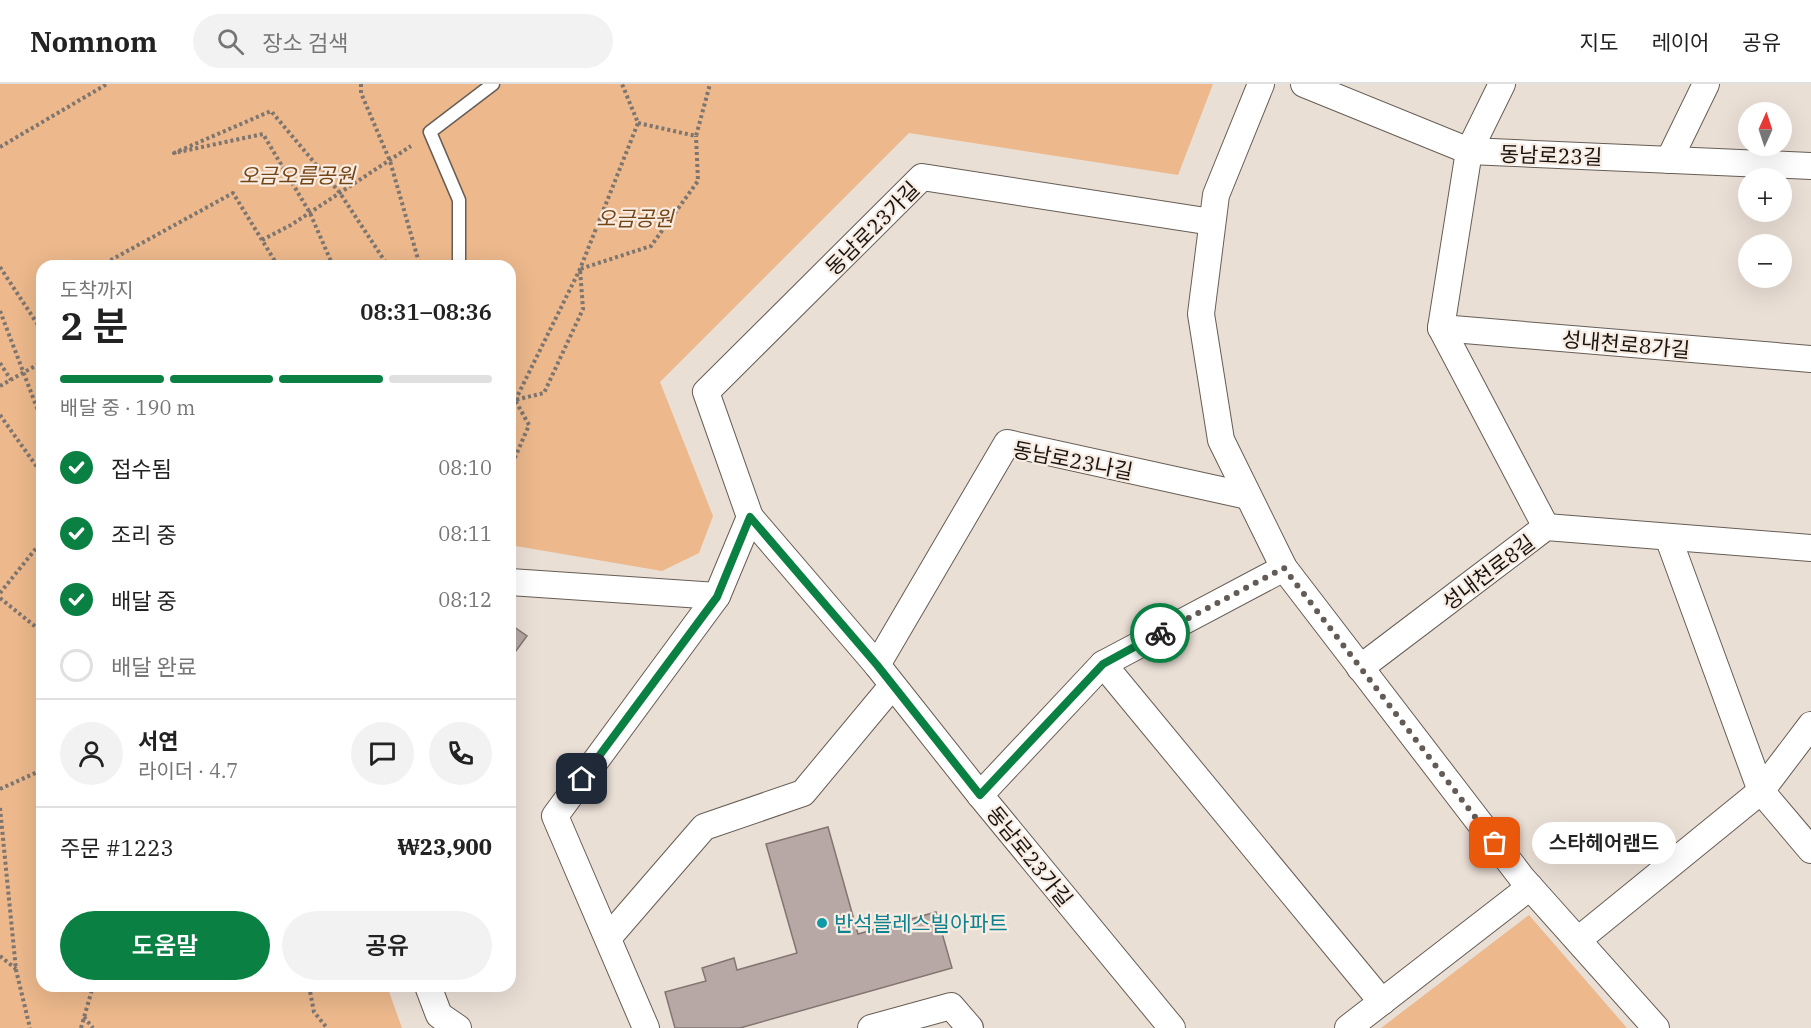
<!DOCTYPE html>
<html lang="ko">
<meta charset="utf-8">
<style>
body{margin:0;font-family:"IBM Plex Serif","Noto Sans KR",serif;background:#f2f2f2;color:#222;height:100vh;display:flex;flex-direction:column;font-size:22px;white-space:nowrap}
*{box-sizing:border-box;margin:0}
p{font-size:20px;color:#767676}
.icon{flex:none;width:33px;height:33px;fill:none;stroke:currentColor;stroke-width:2;stroke-linecap:round;stroke-linejoin:round}
.map{position:relative;flex:1;overflow:hidden}
.details{position:absolute;left:36px;top:176px;width:480px;height:732px;display:flex;flex-direction:column;background:#fff;border-radius:18px;box-shadow:0 6px 24px #0002}
.details>*{flex:none}
.needle{width:39px;rotate:3deg}
.tools{position:absolute;left:1738px;top:18px;display:grid;gap:12px}
.tools a{display:grid;place-items:center;width:54px;height:54px;border-radius:50%;background:#fff;box-shadow:0 6px 24px #0002;font-size:30px}
.pin{position:absolute;display:grid;place-items:center;width:51px;height:51px;color:#fff;margin:-26px;border-radius:12px;box-shadow:0 3px 9px #0006}
.courier{position:absolute;display:grid;place-items:center;width:60px;height:60px;margin:-30px;border:4px solid #0b8043;border-radius:50%;background:#fff;color:#222;box-shadow:0 2px 8px #0007}
.bubble{position:absolute;height:42px;border-radius:21px;background:#fff;box-shadow:0 6px 24px #0002;font-size:20px;font-weight:600;line-height:42px;text-align:center}
.head em{font-style:normal;font-weight:600}
.head div{display:flex;flex-direction:column-reverse}
.head{display:flex;align-items:center;justify-content:space-between;height:102px;padding:0 24px}
h1{font-size:39px;font-weight:600;line-height:45px}
.bar{display:grid;grid-template-columns:repeat(4,1fr);gap:9px 6px;align-content:center;height:72px;padding:0 24px}
.bar i{height:8px;border-radius:4px;background:#e0e0e0}
.bar .selected{background:#0b8043}
.bar p{grid-column:span 4}
.line{display:flex;align-items:center;gap:15px;padding:0 24px;border-top:2px solid #e0e0e0}
.line div{flex:1}
.round{display:grid;place-items:center;flex:none;width:63px;height:63px;border-radius:32px;background:#f2f2f2}
ol{padding:0 24px;list-style:none}
li{display:flex;align-items:center;gap:18px;height:66px}
li p{margin-inline-start:auto}
li .icon{padding:6px;border-radius:50%;background:#0b8043;color:#fff;stroke-width:4}
li:last-child{color:#767676}
li i{width:33px;height:33px;border:3px solid #e0e0e0;border-radius:50%}
.primary-button{display:flex;gap:12px;margin-top:auto;padding:12px 24px}
.primary-button a{flex:1;height:69px;border-radius:36px;background:#0b8043;color:#fff;font-size:24px;font-weight:600;line-height:69px;text-align:center}
.primary-button a+a{background:#f2f2f2;color:#222}
header{display:flex;align-items:center;gap:36px;box-sizing:border-box;height:84px;padding:0 30px;background:#fff;border-bottom:2px solid #e0e0e0}
header strong{font-size:28px}
nav{display:flex;gap:33px;margin-inline-start:auto;font-size:21px}
.search{width:420px;height:54px;background:#f2f2f2;display:flex;align-items:center;gap:15px;box-sizing:border-box;padding:0 21px;border-radius:33px;color:#767676;font-size:22px}
.map>svg:first-child{display:block}
.green{fill:#ecb88c}
.building{fill:#b7a8a5;stroke:#837572;stroke-width:1.5}
.lines{fill:none;stroke-linecap:round;stroke-linejoin:round}
.lane-casing{stroke:#675d55;stroke-width:15}
.street-casing{stroke:#675d55;stroke-width:28}
.path{stroke:#7d756f;stroke-width:4;stroke-dasharray:3 3;stroke-linecap:butt}
.lane{stroke:#fff;stroke-width:12}
.street{stroke:#fff;stroke-width:26}
.done{stroke:#625b56;stroke-width:6;stroke-dasharray:0 10.8}
.route{stroke:#0b8043;stroke-width:8}
.culture-dot{fill:#0f9aa8;stroke:#f8ece2;stroke-width:2}
.labels{text-anchor:middle;dominant-baseline:central;stroke-width:4.5;stroke-linejoin:round;paint-order:stroke}
.street-label{font-size:21px;fill:#181411;stroke:#f8ece2}
.park-label{font-size:21px;font-style:italic;fill:#744515;stroke:#f8ece2}
.culture-label{font-size:21px;fill:#0d838f;stroke:#f8ece2;text-anchor:start}
</style>
<header>
<strong>Nomnom</strong>
<div class="search"><svg class="icon" aria-label="search" viewBox="0 0 24 24"><circle cx="10" cy="10" r="6"/><path d="M15 15l6 6"/></svg>장소 검색</div>
<nav><a>지도</a><a>레이어</a><a>공유</a></nav>
</header>
<div class="map">
<svg width="1811" height="944" viewBox="0 0 1811 944">
<rect width="100%" height="100%" fill="#eadfd5"/>
<g class="green">
<path d="M0 0H1213L1178 91 909 49 660 298 713 432 699 469 662 487 510 461V182H42V902H387L402 944H0Z"/>
<path d="M1529 831 1627 944H1381Z"/>
</g>
<g class="building">
<path d="M510 540 527 552 510 575Z"/>
<path d="M828 743 858 850 936 828 952 884 740 944H675L665 908 706 897 702 884 734 874 737 886 797 869 766 760Z"/>
</g>
<g class="lines">
<g class="lane-casing">
<path id="lane" d="M459 182V116L430 48 493 0"/>
</g>
<g class="street-casing">
<g id="street">
<path d="M1261 0 1216 111 1201 230 1221 356 1284 484 1522 794 1656 944"/>
<path d="M1304 0 1469 67 1811 82"/>
<path d="M1502 0 1469 67 1441 244 1546 443"/>
<path d="M1669 76 1706 0"/>
<path d="M1441 244 1811 275"/>
<path d="M750 433 877 581 980 711 1172 944"/>
<path d="M1668 453 1761 707 1811 766"/>
<path d="M510 498 717 512 750 433 706 308 922 93 1212 138"/>
<path d="M1103 580 1382 918"/>
<path d="M877 581 1007 359 1248 412"/>
<path d="M1360 584 1546 443 1811 464"/>
<path d="M980 711 1103 580 1284 484"/>
<path d="M608 854 704 743 803 709 892 602"/>
<path d="M1578 856 1761 707 1811 641"/>
<path d="M428 902 439 931 458 944"/>
<path d="M646 944 555 732 717 512"/>
<path d="M871 944 951 922 970 944"/>
<path d="M1348 944 1530 803"/>
</g>
</g>
<g class="path">
<path d="M361 0V9L390 77 420 182"/>
<path d="M638 39 696 52 710 0"/>
<path d="M0 63 107 0"/>
<path d="M262 156 291 141 411 62"/>
<path d="M100 182 233 109 278 182"/>
<path d="M333 182 310 129 263 50 174 69 271 27 340 109 388 182"/>
<path d="M0 183 42 247"/>
<path d="M0 227 42 337"/>
<path d="M0 279 11 296"/>
<path d="M0 302 42 278"/>
<path d="M510 327 580 185 638 39 622 0"/>
<path d="M0 331 42 390"/>
<path d="M510 385 529 341 515 316 544 309 583 225 580 185 651 162 698 97 696 52"/>
<path d="M0 509 42 457"/>
<path d="M0 514 42 548"/>
<path d="M0 705 42 686"/>
<path d="M0 724 16 886 30 944"/>
<path d="M0 872 16 885"/>
<path d="M309 902 314 928 327 944"/>
<path d="M84 933 93 944"/>
<path d="M81 944 93 902"/>
</g>
<use href="#lane" class="lane"/>
<use href="#street" class="street"/>
</g>
<g class="lines">
<path class="done" d="M1160 549 1284 484 1495 759"/>
<path class="route" d="M582 695 717 513 750 433 877 581 980 711 1103 580 1160 549"/>
</g>
<circle class="culture-dot" cx="822" cy="839" r="6"/>
<g class="labels">
<g class="street-label">
<text transform="translate(1551 71) rotate(2)">동남로23길</text>
<text transform="translate(872 144) rotate(-45)">동남로23가길</text>
<text transform="translate(1626 260) rotate(5)">성내천로8가길</text>
<text transform="translate(1073 376) rotate(11)">동남로23나길</text>
<text transform="translate(1488 488) rotate(-37)">성내천로8길</text>
<text transform="translate(1030 772) rotate(51)">동남로23가길</text>
</g>
<g class="park-label">
<text x="297" y="91">오금오름공원</text>
<text x="635" y="134">오금공원</text>
</g>
<g class="culture-label">
<text x="834" y="839">반석블레스빌아파트</text>
</g>
</g>
</svg>
<div class="tools">
<a><svg class="needle" viewBox="-14 -14 28 28"><path d="M0-13l5 13h-10z" fill="#e53935"/><path d="M0 13l5-13h-10z" fill="#767676"/></svg></a>
<a>+</a>
<a>−</a>
</div>
<div class="pin" style="left:1495px;top:759px;background:#ea580c"><svg class="icon" aria-label="bag" viewBox="0 0 24 24"><path d="M5 8h14l-1 12H6zM9 8a3 3 0 0 1 6 0"/></svg></div>
<div class="pin" style="left:582px;top:695px;background:#1f2937"><svg class="icon" aria-label="home" viewBox="0 0 24 24"><path d="M3 11l9-7 9 7M6 9v11h12V9"/></svg></div>
<div class="courier" style="left:1160px;top:549px"><svg class="icon" aria-label="bike" viewBox="0 0 24 24"><circle cx="6" cy="16" r="4"/><circle cx="18" cy="16" r="4"/><path d="M6 16l4-8h5l3 8M10 8l3 8H6M13 5h3"/></svg></div>
<div class="bubble" style="left:1532px;top:738px;width:144px">스타헤어랜드</div>
<section class="details">
<div class="head"><div><h1>2 분</h1><p>도착까지</p></div><em>08:31–08:36</em></div>
<div class="bar"><i class="selected"></i><i class="selected"></i><i class="selected"></i><i></i><p>배달 중 · 190 m</p></div>
<ol>
<li><svg class="icon" aria-label="check" viewBox="0 0 24 24"><path d="M5 12l5 5 9-10"/></svg>접수됨<p>08:10</p></li>
<li><svg class="icon" aria-label="check" viewBox="0 0 24 24"><path d="M5 12l5 5 9-10"/></svg>조리 중<p>08:11</p></li>
<li><svg class="icon" aria-label="check" viewBox="0 0 24 24"><path d="M5 12l5 5 9-10"/></svg>배달 중<p>08:12</p></li>
<li><i></i>배달 완료</li>
</ol>
<div class="line" style="height:108px"><a class="round"><svg class="icon" aria-label="person" viewBox="0 0 24 24"><circle cx="12" cy="8" r="4"/><path d="M4 21q1-7 8-7t8 7"/></svg></a><div><b>서연</b><p>라이더 · 4.7</p></div><a class="round"><svg class="icon" aria-label="chat" viewBox="0 0 24 24"><path d="M4 5h16v11H9l-5 4z"/></svg></a><a class="round"><svg class="icon" aria-label="phone" viewBox="0 0 24 24"><path d="M5 4h4l2 5-3 2q2 4 5 5l2-3 5 2v4C11 20 4 13 5 4z"/></svg></a></div>
<div class="line" style="height:78px"><div>주문 #1223</div><b>₩23,900</b></div>
<div class="primary-button"><a>도움말</a><a>공유</a></div>
</section>
</div>
